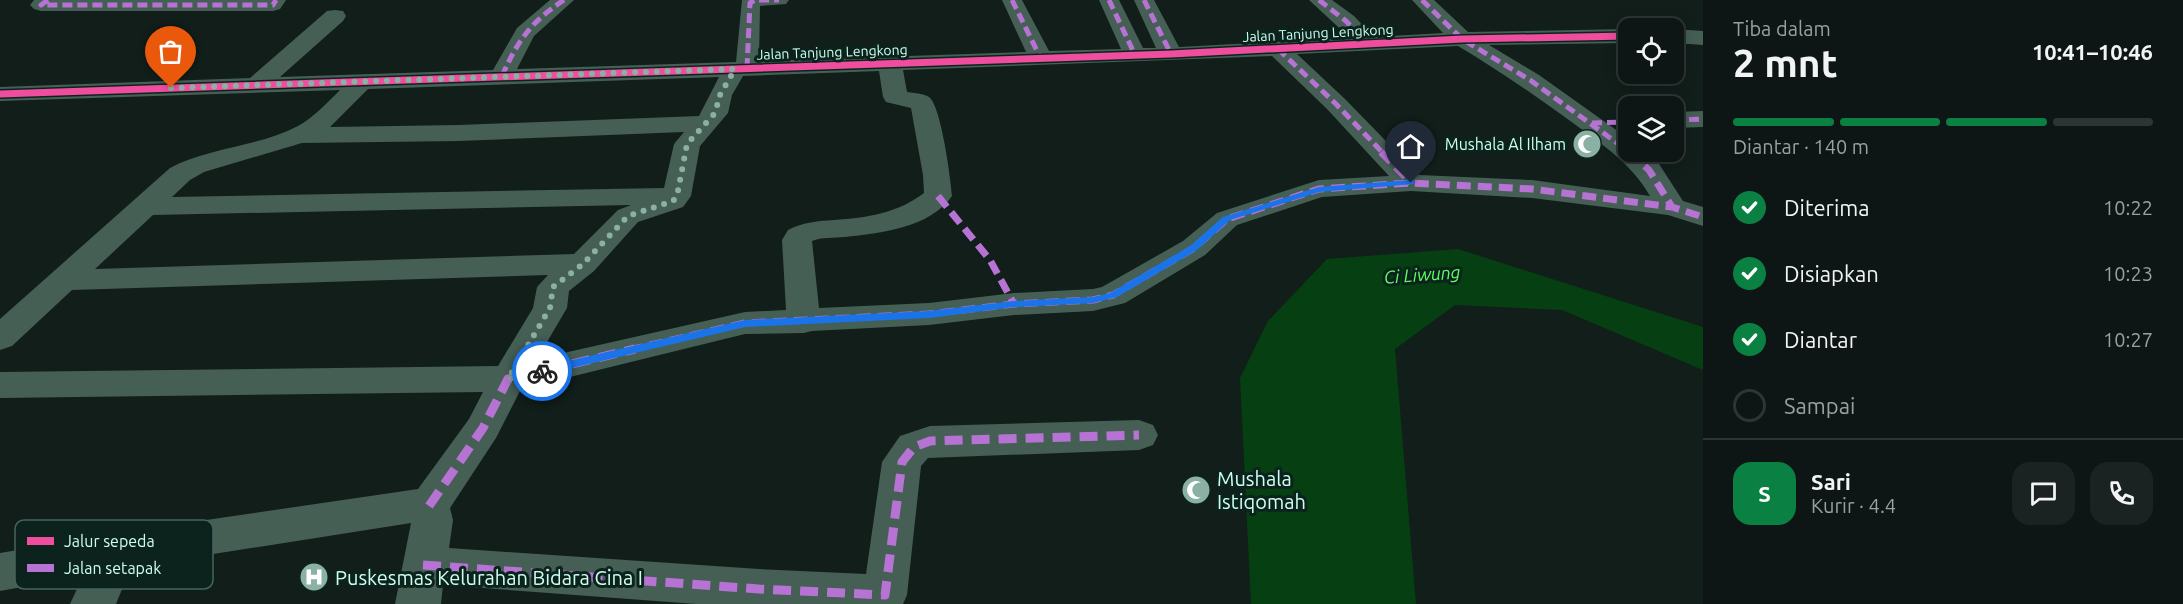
<!DOCTYPE html>
<html lang="id">
<meta charset="utf-8">
<style>
body{margin:0;font-family:Ubuntu,sans-serif;background:#1b2322;color:#f1f3f6;height:100vh;display:flex;flex-direction:column;font-size:22px;white-space:nowrap}
*{box-sizing:border-box;margin:0}
p{font-size:20px;color:#9a9fa0}
.icon{flex:none;width:33px;height:33px;fill:none;stroke:currentColor;stroke-width:2;stroke-linecap:round;stroke-linejoin:round}
.map{position:relative;flex:1;overflow:hidden}
.sheet{display:flex;flex-direction:column;background:#0d1614;width:480px}
.sheet>*{flex:none}
.controls{position:absolute;left:1618px;top:18px;display:grid;gap:12px}
.controls a{display:grid;place-items:center;width:66px;height:66px;border-radius:12px;background:#0d1614;box-shadow:0 3px 15px #0003,0 0 0 2px #2d3534;font-size:30px}
.pin{position:absolute;display:grid;place-items:center;width:51px;height:51px;color:#fff;margin:-62px -26px;border-radius:50% 50% 50% 0;rotate:-45deg;box-shadow:0 0 6px #0007}
.pin .icon{rotate:45deg}
.courier{position:absolute;display:grid;place-items:center;width:60px;height:60px;margin:-30px;border:4px solid #1a73e8;border-radius:50%;background:#fff;color:#222;box-shadow:0 2px 8px #0007}
.head em{font-style:normal;font-weight:700}
.head div{display:flex;flex-direction:column-reverse}
.head{display:flex;align-items:center;justify-content:space-between;height:102px;padding:0 30px}
h1{font-size:39px;font-weight:700;line-height:45px}
.bar{display:grid;grid-template-columns:repeat(4,1fr);gap:9px 6px;align-content:center;height:72px;padding:0 30px}
.bar i{height:8px;border-radius:4px;background:#2d3534}
.bar .selected{background:#0b8043}
.bar p{grid-column:span 4}
.line{display:flex;align-items:center;gap:15px;padding:0 30px;border-top:2px solid #2d3534}
.line div{flex:1}
.round{display:grid;place-items:center;flex:none;width:63px;height:63px;border-radius:18px;background:#1b2322}
ol{padding:0 30px;list-style:none}
li{display:flex;align-items:center;gap:18px;height:66px}
li p{margin-inline-start:auto}
li .icon{padding:6px;border-radius:50%;background:#0b8043;color:#fff;stroke-width:4}
li:last-child{color:#9a9fa0}
li i{width:33px;height:33px;border:3px solid #2d3534;border-radius:50%}
main{display:flex;flex:1;min-height:0}
.map>svg:first-child{display:block}
.water{fill:#063f12}
.lines{fill:none;stroke-linecap:round;stroke-linejoin:round}
.street{fill:#455f55;fill-rule:evenodd}
.quiet-far2{stroke:#b673d3;stroke-width:5;stroke-dasharray:10 5;stroke-linecap:butt}
.quiet-far1{stroke:#b673d3;stroke-width:7;stroke-dasharray:14 7;stroke-linecap:butt}
.quiet{stroke:#b673d3;stroke-width:9;stroke-dasharray:18 9;stroke-linecap:butt}
.cycleway-casing{stroke:#0c231d;stroke-width:10}
.cycleway{stroke:#ef4d9e;stroke-width:7}
.route{fill:#1a73e8}
.done{stroke:#8bb0a4;stroke-width:6;stroke-dasharray:0 10.8}
.labels{text-anchor:middle;dominant-baseline:central;stroke-width:6;stroke-linejoin:round;paint-order:stroke}
.far-street-label{font-size:14px;fill:#cdffef;stroke:#0c231d}
.poi-label{font-size:16px;fill:#cdffef;stroke:#0c231d;text-anchor:end}
.water-label{font-size:18px;font-style:italic;fill:#5bff5f;stroke:#0c231d}
.near-poi-label{font-size:20px;fill:#cdffef;stroke:#0c231d;text-anchor:start}
.key{fill:#0c231d;stroke:#46655c;stroke-width:1.5}
.key-label{font-size:16px;fill:#cdffef}
</style>
<main>
<div class="map">
<svg width="1703" height="604" viewBox="0 0 1703 604">
<rect width="100%" height="100%" fill="#111e1a"/>
<path class="water" d="M1458 249 1703 327V370L1562 310 1455 305 1395 349 1416 604H1251L1240 378 1268 321 1327 259Z"/>
<g class="lines">
<g class="street">
<path d="M34 0H286L280 9 273 11H41L34 9 30 5Z"/>
<path d="M550 0H574L534 36 517 69 736 62 742 0H789L786 4 760 6 759 61 1026 52 1002 0H1022L1049 51 1121 49 1099 0H1119L1143 48H1156L1134 0H1154L1179 47 1350 38 1309 0H1332L1354 16 1374 37 1443 33 1412 0H1434L1468 32 1629 29V43L1489 45 1539 75 1629 139V152H1645L1659 164 1683 201 1703 207V226L1668 215 1532 198 1411 191 1322 197 1237 225 1205 255 1125 303 1093 311 1014 315 929 325 812 331 804 333 745 334 521 389 496 438 450 508 453 520 449 548 759 569 866 574 882 462 900 436 930 426 1139 420 1153 425 1158 435 1153 445 1139 450 928 458 921 466 907 595 903 604H696L443 585 441 604H395L411 523 131 567 116 604H70L83 576 0 591V553L124 532 418 489 469 419 483 392 0 398V372L498 366 533 308 537 287 548 275 72 290 12 346 0 350V319L170 168C210 147 258 147 298 126 314 117 327 103 340 90L0 101V87L250 78 327 11 335 10 343 11 346 16 343 21 280 77 493 70 517 28ZM1458 46C1498 70 1536 96 1573 123 1604 146 1630 162 1650 196L1532 180 1419 175 1345 99 1297 54ZM1272 56 1327 109 1389 176 1319 180 1217 213 1183 241 1102 287 1093 289 1014 293 929 303 819 308 812 241C822 237 834 238 845 237 880 233 930 228 952 196 951 180 941 105 929 97 923 93 913 93 907 92L903 70ZM879 71 883 97 886 102 911 108 923 175 924 193C898 213 866 218 834 220 819 221 803 222 788 230L782 240 786 310 745 312 537 359 567 308 569 291 594 271 638 222 683 207 691 196 700 146 728 113 732 95 743 76ZM719 77 699 116 459 125 330 127 368 89ZM684 132 674 144 664 188 172 197 190 180 204 172 302 143 459 141ZM631 205 618 210 574 254 95 269 153 215Z"/>
<path d="M1674 29 1703 31V45L1674 43Z"/>
<path d="M1703 111V127L1674 128V112Z"/>
</g>
<g class="quiet-far2">
<path d="M48 0 41 5H273L276 0"/>
<path d="M1012 0 1041 59"/>
<path d="M1109 0 1135 55"/>
<path d="M1144 0 1171 54"/>
<path d="M1319 0 1346 21 1369 45"/>
<path d="M1422 0 1462 39 1530 80 1631 153"/>
<path d="M1278 49 1336 104 1383 153"/>
<path d="M747 68 750 3 755 0H779"/>
<path d="M502 76C518 40 531 22 564 0"/>
<path d="M1674 120 1703 119"/>
<path d="M1592 123 1629 122"/>
</g>
<g class="quiet-far1">
<path d="M1381 152 1411 183"/>
<path d="M1629 152 1649 170 1672 207"/>
<path d="M938 196 990 260 1014 304"/>
<path d="M629 350 745 323 929 314 1014 304 1093 300 1113 295 1194 248 1227 219 1319 189 1411 183 1532 189 1672 207 1703 217"/>
</g>
<g class="quiet">
<path d="M429 506 483 428 508 379 635 349"/>
<path d="M423 565 759 589 885 595 902 462 914 447 930 441 1139 435"/>
</g>
<g class="cycleway-casing">
<path id="cycleway" d="M0 94 1171 54 1462 39 1629 36"/>
</g>
<use href="#cycleway" class="cycleway"/>
</g>
<path class="route" d="M1411 180 1414 181V184L1319 192 1230 220 1197 250 1117 297 1093 303 1014 307 929 318 745 327 542 375 537 371 542 367 745 320 929 311 1014 301 1093 297 1110 293 1190 246 1223 217 1319 187Z"/>
<g class="lines">
<path class="done" d="M171 88 735 69 720 95 715 113 687 144 677 196 673 201 628 216 583 264 553 287 550 308 508 379 542 371"/>
</g>
<defs>
<g id="mosque-disc" transform="scale(1.5)"><circle r="9.5" fill="#8bb0a4" stroke="#0c231d"/><path d="M3.5-4.9A6 6 0 1 0 3.5 4.9A5 5 0 1 1 3.5-4.9Z" fill="#fff"/></g>
<g id="hospital-disc" transform="scale(1.5)"><circle r="9.5" fill="#8bb0a4" stroke="#0c231d"/><path d="M-5-5h3v3.5h4V-5h3V5h-3V1.5h-4V5h-3Z" fill="#fff"/></g>
</defs>
<g fill-rule="evenodd">
<use href="#mosque-disc" x="1587" y="144"/>
<use href="#mosque-disc" x="1196" y="490"/>
<use href="#hospital-disc" x="314" y="577"/>
</g>
<g class="labels">
<g class="far-street-label">
<text transform="translate(1318 33) rotate(-3)">Jalan Tanjung Lengkong</text>
<text transform="translate(832 52) rotate(-2)">Jalan Tanjung Lengkong</text>
</g>
<g class="poi-label">
<text x="1566" y="144">Mushala Al Ilham</text>
</g>
<g class="water-label">
<text transform="translate(1422 274) rotate(-4)">Ci Liwung</text>
</g>
<g class="near-poi-label">
<text x="1217" y="478">Mushala<tspan x="1217" dy="23">Istiqomah</tspan></text>
<text x="335" y="577">Puskesmas Kelurahan Bidara Cina I</text>
</g>
</g>
<rect x="15" y="520" width="198" height="69" rx="9" class="key"/>
<rect x="27" y="537" width="27" height="8" fill="#ef4d9e"/>
<rect x="27" y="564" width="27" height="8" fill="#b673d3"/>
<g class="key-label">
<text x="64" y="547">Jalur sepeda</text>
<text x="64" y="574">Jalan setapak</text>
</g>
</svg>
<div class="controls">
<a><svg class="icon" aria-label="locate" viewBox="0 0 24 24"><circle cx="12" cy="12" r="6"/><path d="M12 2v4M12 18v4M2 12h4M18 12h4"/></svg></a>
<a><svg class="icon" aria-label="layers" viewBox="0 0 24 24"><path d="M12 4l9 5-9 5-9-5zM3 14l9 5 9-5"/></svg></a>
</div>
<div class="pin" style="left:171px;top:88px;background:#ea580c"><svg class="icon" aria-label="bag" viewBox="0 0 24 24"><path d="M5 8h14l-1 12H6zM9 8a3 3 0 0 1 6 0"/></svg></div>
<div class="pin" style="left:1411px;top:183px;background:#1f2937"><svg class="icon" aria-label="home" viewBox="0 0 24 24"><path d="M3 11l9-7 9 7M6 9v11h12V9"/></svg></div>
<div class="courier" style="left:542px;top:371px"><svg class="icon" aria-label="bike" viewBox="0 0 24 24"><circle cx="6" cy="16" r="4"/><circle cx="18" cy="16" r="4"/><path d="M6 16l4-8h5l3 8M10 8l3 8H6M13 5h3"/></svg></div>
</div>
<section class="sheet">
<div class="head"><div><h1>2 mnt</h1><p>Tiba dalam</p></div><em>10:41–10:46</em></div>
<div class="bar"><i class="selected"></i><i class="selected"></i><i class="selected"></i><i></i><p>Diantar · 140 m</p></div>
<ol>
<li><svg class="icon" aria-label="check" viewBox="0 0 24 24"><path d="M5 12l5 5 9-10"/></svg>Diterima<p>10:22</p></li>
<li><svg class="icon" aria-label="check" viewBox="0 0 24 24"><path d="M5 12l5 5 9-10"/></svg>Disiapkan<p>10:23</p></li>
<li><svg class="icon" aria-label="check" viewBox="0 0 24 24"><path d="M5 12l5 5 9-10"/></svg>Diantar<p>10:27</p></li>
<li><i></i>Sampai</li>
</ol>
<div class="line" style="height:108px"><b class="round" style="background:#0b8043;color:#fff">S</b><div><b>Sari</b><p>Kurir · 4.4</p></div><a class="round"><svg class="icon" aria-label="chat" viewBox="0 0 24 24"><path d="M4 5h16v11H9l-5 4z"/></svg></a><a class="round"><svg class="icon" aria-label="phone" viewBox="0 0 24 24"><path d="M5 4h4l2 5-3 2q2 4 5 5l2-3 5 2v4C11 20 4 13 5 4z"/></svg></a></div>
</section>
</main>
